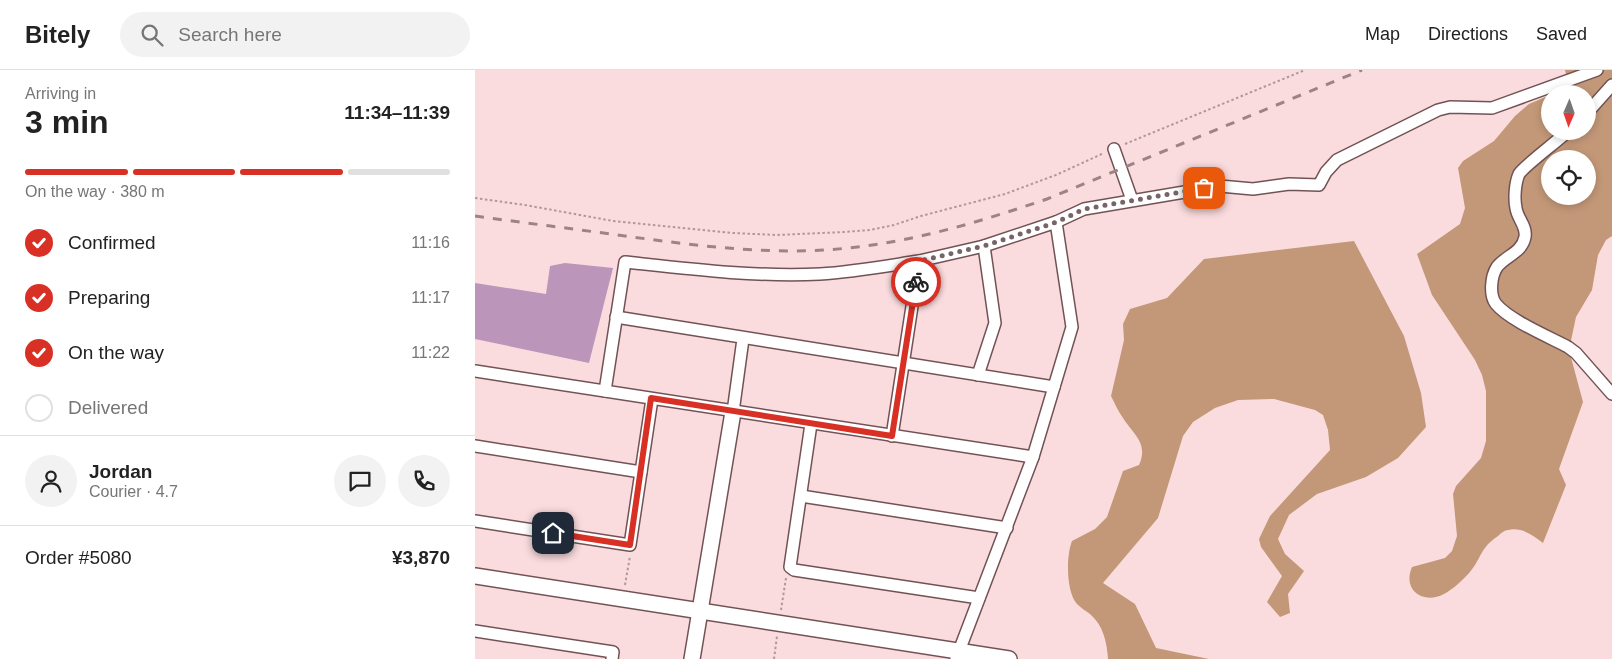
<!DOCTYPE html>
<meta charset="utf-8">
<style>
body{margin:0;font-family:Helvetica,sans-serif;background:#f2f2f2;color:#222;height:100vh;display:flex;flex-direction:column;font-size:19px;white-space:nowrap}
*{box-sizing:border-box;margin:0}
p{font-size:16px;color:#767676}
.icon{flex:none;width:28px;height:28px;fill:none;stroke:currentColor;stroke-width:2;stroke-linecap:round;stroke-linejoin:round}
.map{position:relative;flex:1;overflow:hidden}
.side{display:flex;flex-direction:column;background:#fff;width:475px}
.side>*{flex:none}
.needle{width:32px;rotate:182deg}
.tools{position:absolute;left:1066px;top:15px;display:grid;gap:10px}
.tools a{display:grid;place-items:center;width:55px;height:55px;border-radius:50%;background:#fff;box-shadow:0 2px 8px #0003;font-size:25px}
.pin{position:absolute;display:grid;place-items:center;width:42px;height:42px;color:#fff;margin:-21px;border-radius:10px;box-shadow:0 2px 8px #0006}
.courier{position:absolute;display:grid;place-items:center;width:50px;height:50px;margin:-25px;border:4px solid #d93025;border-radius:50%;background:#fff;color:#222;box-shadow:0 1px 6px #0007}
.headline em{font-style:normal;font-weight:600}
.headline div{display:flex;flex-direction:column-reverse}
.headline{display:flex;align-items:center;justify-content:space-between;height:85px;padding:0 25px}
h1{font-size:32px;font-weight:600;line-height:38px}
.bar{display:grid;grid-template-columns:repeat(4,1fr);gap:8px 5px;align-content:center;height:60px;padding:0 25px}
.bar i{height:6px;border-radius:4px;background:#e0e0e0}
.bar .active{background:#d93025}
.bar p{grid-column:span 4}
.line{display:flex;align-items:center;gap:12px;padding:0 25px;border-top:1px solid #e0e0e0}
.line div{flex:1}
.round{display:grid;place-items:center;flex:none;width:52px;height:52px;border-radius:26px;background:#f2f2f2}
ol{padding:0 25px;list-style:none}
li{display:flex;align-items:center;gap:15px;height:55px}
li p{margin-inline-start:auto}
li .icon{padding:5px;border-radius:50%;background:#d93025;color:#fff;stroke-width:4}
li:last-child{color:#767676}
li i{width:28px;height:28px;border:2px solid #e0e0e0;border-radius:50%}
header{display:flex;align-items:center;gap:30px;box-sizing:border-box;height:70px;padding:0 25px;background:#fff;border-bottom:1px solid #e0e0e0}
header strong{font-size:24px}
nav{display:flex;gap:28px;margin-inline-start:auto;font-size:18px}
.search{width:350px;height:45px;background:#f2f2f2;display:flex;align-items:center;gap:12px;box-sizing:border-box;padding:0 18px;border-radius:28px;color:#767676;font-size:19px}
main{display:flex;flex:1;min-height:0}
.map>svg:first-child{display:block}
.forest{fill:#c39878;fill-rule:evenodd}
.water{fill:#bb95ba}
.lines{fill:none;stroke-linecap:round;stroke-linejoin:round}
.minor-casing{stroke:#725255;stroke-width:14}
.tertiary-casing{stroke:#725255;stroke-width:18}
.path{stroke:#b09799;stroke-width:2;stroke-dasharray:2.5 2.5;stroke-linecap:butt}
.minor{stroke:#fff;stroke-width:11}
.tertiary{stroke:#fff;stroke-width:15}
.rail{stroke:#9c8486;stroke-width:3;stroke-dasharray:9 9;stroke-linecap:butt}
.done{stroke:#786466;stroke-width:5;stroke-dasharray:0 9}
.route{stroke:#d93025;stroke-width:6}
</style>
<header>
<strong>Bitely</strong>
<div class="search"><svg class="icon" aria-label="search" viewBox="0 0 24 24"><circle cx="10" cy="10" r="6"/><path d="M15 15l6 6"/></svg>Search here</div>
<nav><a>Map</a><a>Directions</a><a>Saved</a></nav>
</header>
<main>
<section class="side">
<div class="headline"><div><h1>3 min</h1><p>Arriving in</p></div><em>11:34–11:39</em></div>
<div class="bar"><i class="active"></i><i class="active"></i><i class="active"></i><i></i><p>On the way · 380 m</p></div>
<ol>
<li><svg class="icon" aria-label="check" viewBox="0 0 24 24"><path d="M5 12l5 5 9-10"/></svg>Confirmed<p>11:16</p></li>
<li><svg class="icon" aria-label="check" viewBox="0 0 24 24"><path d="M5 12l5 5 9-10"/></svg>Preparing<p>11:17</p></li>
<li><svg class="icon" aria-label="check" viewBox="0 0 24 24"><path d="M5 12l5 5 9-10"/></svg>On the way<p>11:22</p></li>
<li><i></i>Delivered</li>
</ol>
<div class="line" style="height:90px"><a class="round"><svg class="icon" aria-label="person" viewBox="0 0 24 24"><circle cx="12" cy="8" r="4"/><path d="M4 21q1-7 8-7t8 7"/></svg></a><div><b>Jordan</b><p>Courier · 4.7</p></div><a class="round"><svg class="icon" aria-label="chat" viewBox="0 0 24 24"><path d="M4 5h16v11H9l-5 4z"/></svg></a><a class="round"><svg class="icon" aria-label="phone" viewBox="0 0 24 24"><path d="M5 4h4l2 5-3 2q2 4 5 5l2-3 5 2v4C11 20 4 13 5 4z"/></svg></a></div>
<div class="line" style="height:65px"><div>Order #5080</div><b>¥3,870</b></div>
</section>
<div class="map">
<svg width="1137" height="589" viewBox="0 0 1137 589">
<rect width="100%" height="100%" fill="#fbdcde"/>
<g class="forest">
<path d="M1090 0H1137V166L1131 170 1123 185 1117 220 1101 247 1094 280 1108 332 1084 399 1091 415 1068 473C1057 465 1047 457 1033 460 1030 460 1026 463 1023 466 1005 478 1007 487 995 502 989 509 977 520 969 524 948 535 927 520 937 497L970 488 977 481 982 466 978 424 981 416 1006 388 1011 371V321L1007 305 1000 290 957 225 942 184 985 154 990 138 983 98 988 91 1019 71 1040 46 1054 34 1075 25V61H1112V24H1077L1094 16ZM1075 89H1112V126H1075Z"/>
<path d="M879 171 929 266 946 323 951 357 923 388 891 407 842 424 814 445 803 469 810 484 829 501 813 524 815 543 805 547 792 532 807 506 786 477 784 469 795 446 855 380 853 360 848 345 840 340 799 329 763 330 740 338 718 352 708 366 683 448 628 513 660 534 681 578 734 589H633C632 572 628 555 615 544 611 541 606 538 602 534 591 522 591 486 597 471L620 459 632 447 648 401 664 395C674 373 658 364 648 348 643 341 640 334 636 326L649 270 648 254 655 239 692 228 729 189Z"/>
</g>
<path class="water" d="M90 193 138 198 114 293 0 269V213L71 224 75 196Z"/>
<g class="lines">
<g class="minor-casing">
<g id="minor">
<path d="M1112 43 1137 15"/>
<path d="M1093 61C1083 71 1050 95 1044 104 1040 113 1039 129 1041 138 1042 148 1052 156 1050 167 1047 183 1030 186 1022 197 1016 206 1014 225 1021 234 1034 250 1074 267 1093 277L1101 283 1137 324"/>
<path d="M639 79 657 130"/>
<path d="M581 152 609 139 745 116 778 119 814 114 844 115 851 102 862 90 963 40 975 37 1017 38 1122 0"/>
<path d="M444 191 509 176 581 152 597 257 579 317"/>
<path d="M141 247 579 317 558 387 481 589"/>
<path d="M0 301 558 387"/>
<path d="M503 305 520 253 509 176"/>
<path d="M130 321 150 192C215 199 279 207 345 204 378 202 411 196 444 191L417 366"/>
<path d="M258 342 268 269"/>
<path d="M336 354 315 497 319 500 504 528"/>
<path d="M0 376 166 402"/>
<path d="M326 426 532 458"/>
<path d="M0 451 155 475 177 329"/>
<path d="M0 561 138 582 137 589"/>
</g>
</g>
<g class="tertiary-casing">
<g id="tertiary">
<path d="M0 506 534 589"/>
<path d="M217 589 258 342"/>
</g>
</g>
<g class="path">
<path d="M650 74 830 0"/>
<path d="M0 128 50 135 138 151 258 163 302 165 369 162 395 160 419 155 446 146 530 124 581 105 629 83"/>
<path d="M150 515 155 486"/>
<path d="M306 540 311 508"/>
<path d="M299 589 302 566"/>
</g>
<use href="#minor" class="minor"/>
<use href="#tertiary" class="tertiary"/>
<path class="rail" d="M0 146C50 153 100 159 150 166 224 176 299 186 373 178 442 171 507 151 572 129L887 0"/>
</g>
<g class="lines">
<path class="done" d="M441 212 444 191 509 176 582 152 609 139 729 118"/>
<path class="route" d="M78 463 155 475 176 328 417 366 441 212"/>
</g>
</svg>
<div class="tools">
<a><svg class="needle" viewBox="-14 -14 28 28"><path d="M0-13l5 13h-10z" fill="#e53935"/><path d="M0 13l5-13h-10z" fill="#767676"/></svg></a>
<a><svg class="icon" aria-label="locate" viewBox="0 0 24 24"><circle cx="12" cy="12" r="6"/><path d="M12 2v4M12 18v4M2 12h4M18 12h4"/></svg></a>
</div>
<div class="pin" style="left:729px;top:118px;background:#ea580c"><svg class="icon" aria-label="bag" viewBox="0 0 24 24"><path d="M5 8h14l-1 12H6zM9 8a3 3 0 0 1 6 0"/></svg></div>
<div class="pin" style="left:78px;top:463px;background:#1f2937"><svg class="icon" aria-label="home" viewBox="0 0 24 24"><path d="M3 11l9-7 9 7M6 9v11h12V9"/></svg></div>
<div class="courier" style="left:441px;top:212px"><svg class="icon" aria-label="bike" viewBox="0 0 24 24"><circle cx="6" cy="16" r="4"/><circle cx="18" cy="16" r="4"/><path d="M6 16l4-8h5l3 8M10 8l3 8H6M13 5h3"/></svg></div>
</div>
</main>
